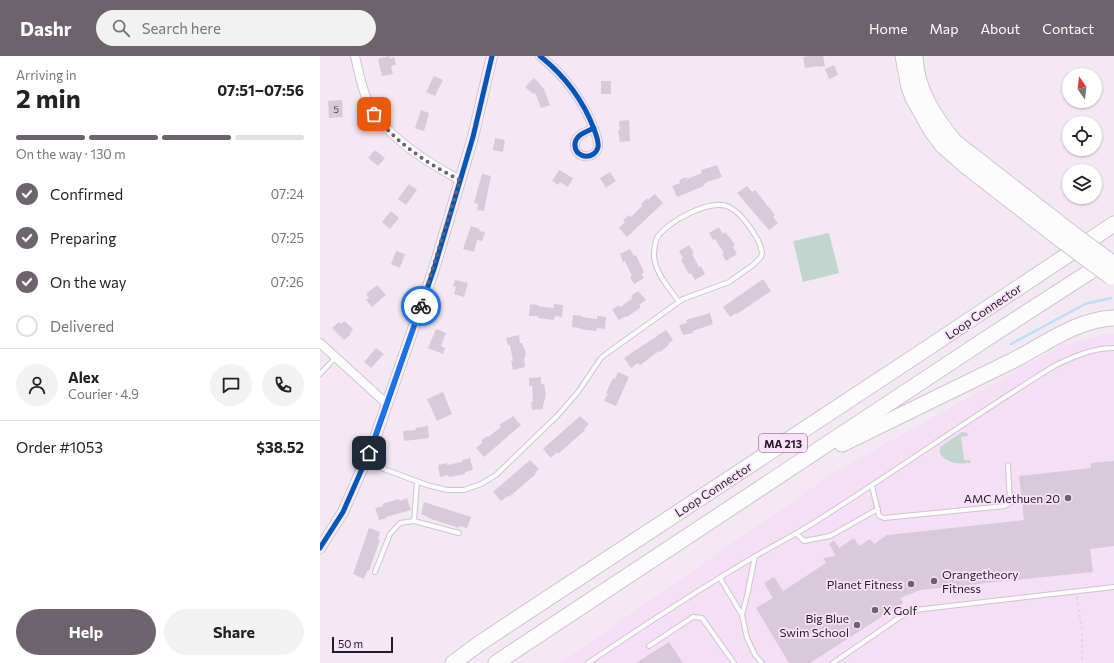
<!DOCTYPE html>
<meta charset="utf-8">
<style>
body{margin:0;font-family:Commissioner,sans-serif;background:#f2f2f2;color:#222;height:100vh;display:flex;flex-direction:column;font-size:15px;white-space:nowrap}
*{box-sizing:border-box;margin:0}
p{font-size:13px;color:#767676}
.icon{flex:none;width:22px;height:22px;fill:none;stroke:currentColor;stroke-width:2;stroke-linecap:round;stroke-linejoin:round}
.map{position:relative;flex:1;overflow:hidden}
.panel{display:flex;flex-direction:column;background:#fff;width:320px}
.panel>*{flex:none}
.needle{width:26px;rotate:346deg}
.fabs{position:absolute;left:742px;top:12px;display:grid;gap:8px}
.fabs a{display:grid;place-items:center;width:40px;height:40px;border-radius:50%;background:#fff;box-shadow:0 1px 3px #0004;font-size:20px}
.scale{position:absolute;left:12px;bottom:10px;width:61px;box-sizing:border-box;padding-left:4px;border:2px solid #241c24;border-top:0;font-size:11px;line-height:14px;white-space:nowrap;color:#241c24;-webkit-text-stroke:3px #fae2fa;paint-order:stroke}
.pin{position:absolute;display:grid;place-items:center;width:34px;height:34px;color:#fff;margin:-17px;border-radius:8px;box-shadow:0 2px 6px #0006}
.courier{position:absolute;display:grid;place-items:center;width:40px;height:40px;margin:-20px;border:3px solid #1a73e8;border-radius:50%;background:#fff;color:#222;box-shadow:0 1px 5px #0007}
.overview em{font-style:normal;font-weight:700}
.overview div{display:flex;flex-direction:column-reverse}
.overview{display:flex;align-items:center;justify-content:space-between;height:68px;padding:0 16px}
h1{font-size:26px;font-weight:700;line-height:30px}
.bar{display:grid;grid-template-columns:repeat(4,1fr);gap:6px 4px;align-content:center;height:48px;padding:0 16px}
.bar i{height:5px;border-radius:3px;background:#e0e0e0}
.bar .selected{background:#6d636d}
.bar p{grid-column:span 4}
.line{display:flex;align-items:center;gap:10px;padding:0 16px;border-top:1px solid #e0e0e0}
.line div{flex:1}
.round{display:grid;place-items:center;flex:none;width:42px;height:42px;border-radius:21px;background:#f2f2f2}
ol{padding:0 16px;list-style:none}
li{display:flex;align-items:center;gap:12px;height:44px}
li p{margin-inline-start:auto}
li .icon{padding:4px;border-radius:50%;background:#6d636d;color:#fff;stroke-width:4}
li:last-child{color:#767676}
li i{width:22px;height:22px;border:2px solid #e0e0e0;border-radius:50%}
.button{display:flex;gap:8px;margin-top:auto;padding:8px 16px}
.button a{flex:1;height:46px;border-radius:24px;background:#6d636d;color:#fff;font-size:16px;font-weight:700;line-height:46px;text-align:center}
.button a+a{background:#f2f2f2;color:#222}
header{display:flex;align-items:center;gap:24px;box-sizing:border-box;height:56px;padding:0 20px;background:#6d636d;color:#fff}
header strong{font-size:19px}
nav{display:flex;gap:22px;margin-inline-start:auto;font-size:14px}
.search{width:280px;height:36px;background:#f2f2f2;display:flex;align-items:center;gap:10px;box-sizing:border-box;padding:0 14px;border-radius:22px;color:#767676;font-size:15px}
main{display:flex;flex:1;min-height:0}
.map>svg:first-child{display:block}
.built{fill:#f5dff5}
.green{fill:#c1d6cf}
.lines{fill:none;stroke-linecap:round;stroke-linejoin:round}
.stream{stroke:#b9e0f7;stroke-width:2.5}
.building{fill:#d9cad9}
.service-casing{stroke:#cec4ce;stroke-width:6}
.minor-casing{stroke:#cec4ce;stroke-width:10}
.tertiary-casing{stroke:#cec4ce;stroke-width:12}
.motorway-casing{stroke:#cec4ce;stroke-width:17}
.path{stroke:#dad5da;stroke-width:1.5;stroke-dasharray:3 3;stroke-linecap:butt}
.service{stroke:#fdfcfd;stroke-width:4}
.minor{stroke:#fdfcfd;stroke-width:8}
.tertiary{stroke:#fdfcfd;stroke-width:10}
.motorway{stroke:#fdfcfd;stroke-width:15}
.motorway-bridge-casing{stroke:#cec4ce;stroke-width:17;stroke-linecap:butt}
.motorway-bridge{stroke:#fdfcfd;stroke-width:15}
.cycleway-casing{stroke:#fae2fa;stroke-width:8}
.cycleway{stroke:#0057b8;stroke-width:5}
.done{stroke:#6d636d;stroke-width:4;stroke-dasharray:0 7.2}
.route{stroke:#1a73e8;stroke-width:5}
.poi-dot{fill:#6d636d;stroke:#fae2fa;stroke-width:1.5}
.labels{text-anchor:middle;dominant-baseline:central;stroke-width:3.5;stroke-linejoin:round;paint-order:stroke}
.number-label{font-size:10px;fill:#514851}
.shield{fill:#fae2fa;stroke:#645764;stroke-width:1}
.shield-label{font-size:11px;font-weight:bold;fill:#241c24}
.street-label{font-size:12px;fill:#241c24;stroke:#fae2fa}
.poi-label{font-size:12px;fill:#241c24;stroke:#fae2fa;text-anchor:end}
</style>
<header>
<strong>Dashr</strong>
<div class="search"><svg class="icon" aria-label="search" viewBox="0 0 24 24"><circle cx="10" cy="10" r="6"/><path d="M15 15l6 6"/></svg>Search here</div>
<nav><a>Home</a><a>Map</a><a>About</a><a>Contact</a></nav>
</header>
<main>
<section class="panel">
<div class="overview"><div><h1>2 min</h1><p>Arriving in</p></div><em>07:51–07:56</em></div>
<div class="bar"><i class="selected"></i><i class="selected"></i><i class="selected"></i><i></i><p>On the way · 130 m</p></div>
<ol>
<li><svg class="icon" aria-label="check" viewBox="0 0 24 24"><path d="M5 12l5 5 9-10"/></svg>Confirmed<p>07:24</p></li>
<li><svg class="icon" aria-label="check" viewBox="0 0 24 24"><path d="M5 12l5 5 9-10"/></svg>Preparing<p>07:25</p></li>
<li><svg class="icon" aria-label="check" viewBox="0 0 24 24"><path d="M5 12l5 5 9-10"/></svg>On the way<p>07:26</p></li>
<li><i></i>Delivered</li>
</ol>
<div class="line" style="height:72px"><a class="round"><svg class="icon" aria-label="person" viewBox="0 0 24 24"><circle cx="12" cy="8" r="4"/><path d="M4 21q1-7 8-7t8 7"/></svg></a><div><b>Alex</b><p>Courier · 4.9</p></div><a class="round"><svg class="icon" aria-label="chat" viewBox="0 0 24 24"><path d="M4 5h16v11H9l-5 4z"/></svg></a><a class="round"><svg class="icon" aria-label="phone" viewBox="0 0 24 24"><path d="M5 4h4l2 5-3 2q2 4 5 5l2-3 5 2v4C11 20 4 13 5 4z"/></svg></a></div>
<div class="line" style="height:52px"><div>Order #1053</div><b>$38.52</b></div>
<div class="button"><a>Help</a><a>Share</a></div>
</section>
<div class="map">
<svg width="794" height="607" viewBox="0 0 794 607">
<rect width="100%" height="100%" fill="#f4e8f4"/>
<path class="built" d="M791 278H794V607H240L515 416 743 289Z"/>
<g class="green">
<path d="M509 177 519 217 483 226 473 185Z"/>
<path d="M642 376 647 377 648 379 647 380 641 381 644 404H650L651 407C639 408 628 408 620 398V391Z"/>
</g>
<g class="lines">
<path class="stream" d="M691 288 765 248 791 242"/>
</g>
<g class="building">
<path d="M69 0 70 3 74 1 76 9 71 10 73 18 62 20 58 3Z"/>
<path d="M489 0H503L505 10 498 11V10L485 12 483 1Z"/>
<path d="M514 9 518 19 509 23 505 13Z"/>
<path d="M114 20 123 24 115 40 106 36Z"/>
<path d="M214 22 224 33 230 49 221 52 215 37 213 38 205 31Z"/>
<rect x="281" y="25" width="10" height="13"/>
<path d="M22 44 23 61 9 62 8 45Z"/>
<path d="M101 54 109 57 104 75 95 72Z"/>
<path d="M309 64 310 85 300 86 298 74H300L299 65Z"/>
<path d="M175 82 185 84 183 96 173 94Z"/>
<path d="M55 94 65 102 58 110 48 102Z"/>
<path d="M397 109 402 121 387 126 383 129 384 130 357 141 352 130 360 127 359 124 367 121V123L382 117 381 114Z"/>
<path d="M239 114 253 122 248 131 240 126 238 129 232 125Z"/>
<path d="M290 116 296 125 286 132 280 122Z"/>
<path d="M162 118 171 120 164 155 157 154 158 148 154 147Z"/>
<path d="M89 128 97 134 86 149 78 143Z"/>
<path d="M427 130 432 136 435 134 455 159 453 161 458 167 449 174 417 137Z"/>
<path d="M335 138 343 147 307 181 299 172 305 166 303 164 309 159 311 161 322 150 321 148 327 142 328 144Z"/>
<path d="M71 155 79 162 70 173 62 166Z"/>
<path d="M151 170 160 173 159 175 165 176 162 185 157 184 154 196 143 193Z"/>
<path d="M399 171 403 178 405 176 408 180H409L415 189 413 191 417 198 406 205 402 198 404 197 395 183 393 184 389 177Z"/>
<path d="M369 189 374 197 372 198 379 211 381 210 385 218 375 224 371 217 369 218 361 204 363 202 359 195Z"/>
<path d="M310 193 314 200 316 199 324 216 322 218 324 222 314 228 310 221 312 220 305 205 303 206 300 198Z"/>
<path d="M76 195 85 198 80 212 71 208Z"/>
<path d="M443 223 451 235 417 258 416 257 410 261 403 251Z"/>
<path d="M135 224 148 227 144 241 134 238 136 231 133 230Z"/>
<path d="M57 229 66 239 52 251 46 244 49 242 46 238Z"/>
<path d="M318 235 326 244 319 249 321 251 307 261 306 260 299 264 292 254 299 249 300 251 313 242 311 240Z"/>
<path d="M210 248 218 249V250L234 252V248L243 249 242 261 235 260 234 264 218 262V260H209Z"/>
<path d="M390 257 393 268 373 275V277L363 279 359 269 367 267 366 264Z"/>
<path d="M253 259 262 260 261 261 277 263V260L286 261 285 273 277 272 276 275 260 273V272L252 271Z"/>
<path d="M24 265 33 273 30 277 31 278 24 284 12 272 19 266 21 268Z"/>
<path d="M116 273 126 277 121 290 125 292 123 298 108 292Z"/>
<path d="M346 274 353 284 348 288 349 289 340 296 339 295 320 309 318 307 311 312 304 302Z"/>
<path d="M199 279 200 287H202L203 291H204L206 299 204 302 205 311 193 314 191 305H193L190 289H188L186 282Z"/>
<path d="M56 292 64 298 51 312 44 306Z"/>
<path d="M298 316 309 321 296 350 284 345 288 338 286 337 293 322 295 323Z"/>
<path d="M221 321V328H224L226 340H225V344H224V348H223V353L212 354 211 346H213L212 330H209V322Z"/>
<path d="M123 336 132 358 117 365 107 343Z"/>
<path d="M193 360 201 369 164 401 156 392 163 386 161 385 167 380 168 381 181 371 179 369Z"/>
<path d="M260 360 269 368 264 373 265 374 238 398 237 396 231 402 223 393Z"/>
<path d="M108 370 109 382 84 385 83 375 96 374 95 372Z"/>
<path d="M150 402 153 414 145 416V418L129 421 128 419 120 421 118 409 127 407V409L142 406V404Z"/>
<path d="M210 404 219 413 215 417 216 418 189 441 188 440 181 445 173 436Z"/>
<path d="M794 405V490L770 493 773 516 600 534 580 542 583 547 490 607H469L436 552 453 542 444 527 454 521 463 535 506 507 503 502 516 500 509 488 514 484 519 492 534 482 539 490 550 483 554 488 567 479 704 464 699 420 771 412V407Z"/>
<path d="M87 442 91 454 66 461 67 462 59 464 55 452 63 450 62 448 79 443 80 445Z"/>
<path d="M104 446 151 461 147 472 139 470V472L108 462V461L101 458Z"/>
<path d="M49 472 60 476 58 483 60 484 49 515H47L44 523 33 518Z"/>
<path d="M349 586 363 607H316Z"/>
</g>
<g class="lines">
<g class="service-casing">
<g id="service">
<path d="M0 318 16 301"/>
<path d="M45 406 107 429 127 434H144L161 428 176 419 238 359 258 336 281 302 290 295 363 243 409 226 433 209 441 201 442 197C441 187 435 179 429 170 424 163 417 155 409 151 391 142 346 166 337 182 335 187 334 195 334 200 335 217 350 233 359 246"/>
<path d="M552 430 559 460 564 462 685 450 690 447 688 409"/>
<path d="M94 465 139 477"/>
<path d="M477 478 484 485 510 480 558 453"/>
<path d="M55 516 70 478 80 467 94 465 97 426"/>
<path d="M400 522 422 559 427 582 435 599 442 607"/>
<path d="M422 559 427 540 435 500"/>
<path d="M329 590 373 561 382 562 414 607"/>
<path d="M268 607C323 570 378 534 434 501 454 489 475 479 495 466 576 415 654 359 736 309 755 300 773 292 794 292"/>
<path d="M513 607 583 559 595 554 794 531"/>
</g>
</g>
<g class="minor-casing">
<g id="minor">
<path d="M35 0C39 17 42 35 50 50 67 81 110 108 140 124"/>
<path d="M220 0C245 20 263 44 274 73 276 79 279 85 278 91 275 104 256 103 255 90 254 79 266 76 274 72"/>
<path d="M0 287 67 348"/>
</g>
</g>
<g class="tertiary-casing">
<path id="tertiary" d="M0 492 23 456 53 388 67 348 114 213 153 81 172 0"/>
</g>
<g class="motorway-casing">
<g id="motorway">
<path d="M583 0 589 31 593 42 611 74 622 89 647 111 741 184"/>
<path d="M595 0C596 33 614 61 635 86L752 177"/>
<path d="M522 388C580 360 637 332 694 304 725 288 758 263 794 262"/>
<path d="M133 607 160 587 591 303 794 168"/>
<path d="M176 607 675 277 788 204"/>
</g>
</g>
<path class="path" d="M757 541 762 575V607"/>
<use href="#service" class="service"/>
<use href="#minor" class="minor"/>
<use href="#tertiary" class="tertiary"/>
<use href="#motorway" class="motorway"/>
<g class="motorway-bridge-casing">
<g id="motorway-bridge">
<path d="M752 177 794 208"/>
<path d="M741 184 791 221"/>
</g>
</g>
<use href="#motorway-bridge" class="motorway-bridge"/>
<g class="cycleway-casing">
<g id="cycleway">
<path d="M220 0C245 20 263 44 274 73 276 79 279 85 278 91 275 104 256 103 255 90 254 79 266 76 274 72"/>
<path d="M0 492 23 456 53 388 67 348 114 213 153 81 172 0"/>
</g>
</g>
<use href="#cycleway" class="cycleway"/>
</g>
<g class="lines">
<path class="done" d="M54 58C76 87 108 108 140 124L101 250"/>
<path class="route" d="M49 397 101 250"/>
</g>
<g class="poi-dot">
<circle cx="748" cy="442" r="4"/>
<circle cx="614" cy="525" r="4"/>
<circle cx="591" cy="528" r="4"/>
<circle cx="555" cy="554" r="4"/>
<circle cx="537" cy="569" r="4"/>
</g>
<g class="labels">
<g class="number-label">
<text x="16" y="53">5</text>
</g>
<rect class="shield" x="439" y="378" width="48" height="18" rx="3"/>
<g class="shield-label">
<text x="463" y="387">MA 213</text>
</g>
<g class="street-label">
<text transform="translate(663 255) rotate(-34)">Loop Connector</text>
<text transform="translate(393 433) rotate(-33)">Loop Connector</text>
</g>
<g class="poi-label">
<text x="740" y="442">AMC Methuen 20</text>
<text x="622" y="518" text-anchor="start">Orangetheory<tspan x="622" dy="14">Fitness</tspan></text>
<text x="583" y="528">Planet Fitness</text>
<text x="563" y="554" text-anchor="start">X Golf</text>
<text x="529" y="562">Big Blue<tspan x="529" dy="14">Swim School</tspan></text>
</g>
</g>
</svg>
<div class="fabs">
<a><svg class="needle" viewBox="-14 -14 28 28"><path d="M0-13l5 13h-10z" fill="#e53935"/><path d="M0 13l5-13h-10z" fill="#767676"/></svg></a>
<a><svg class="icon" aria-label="locate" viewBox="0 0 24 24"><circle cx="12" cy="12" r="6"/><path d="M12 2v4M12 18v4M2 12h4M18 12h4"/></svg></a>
<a><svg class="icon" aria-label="layers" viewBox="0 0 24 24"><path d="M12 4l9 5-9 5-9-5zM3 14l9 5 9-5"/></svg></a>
</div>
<div class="scale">50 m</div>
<div class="pin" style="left:54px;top:58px;background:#ea580c"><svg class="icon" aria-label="bag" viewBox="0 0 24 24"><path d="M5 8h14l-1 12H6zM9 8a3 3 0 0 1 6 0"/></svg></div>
<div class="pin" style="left:49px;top:397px;background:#1f2937"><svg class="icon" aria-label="home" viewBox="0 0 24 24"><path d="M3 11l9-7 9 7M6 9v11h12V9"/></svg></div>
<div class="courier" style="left:101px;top:250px"><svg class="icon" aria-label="bike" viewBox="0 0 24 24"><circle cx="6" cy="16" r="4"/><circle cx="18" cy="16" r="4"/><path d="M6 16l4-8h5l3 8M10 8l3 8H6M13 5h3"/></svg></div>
</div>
</main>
